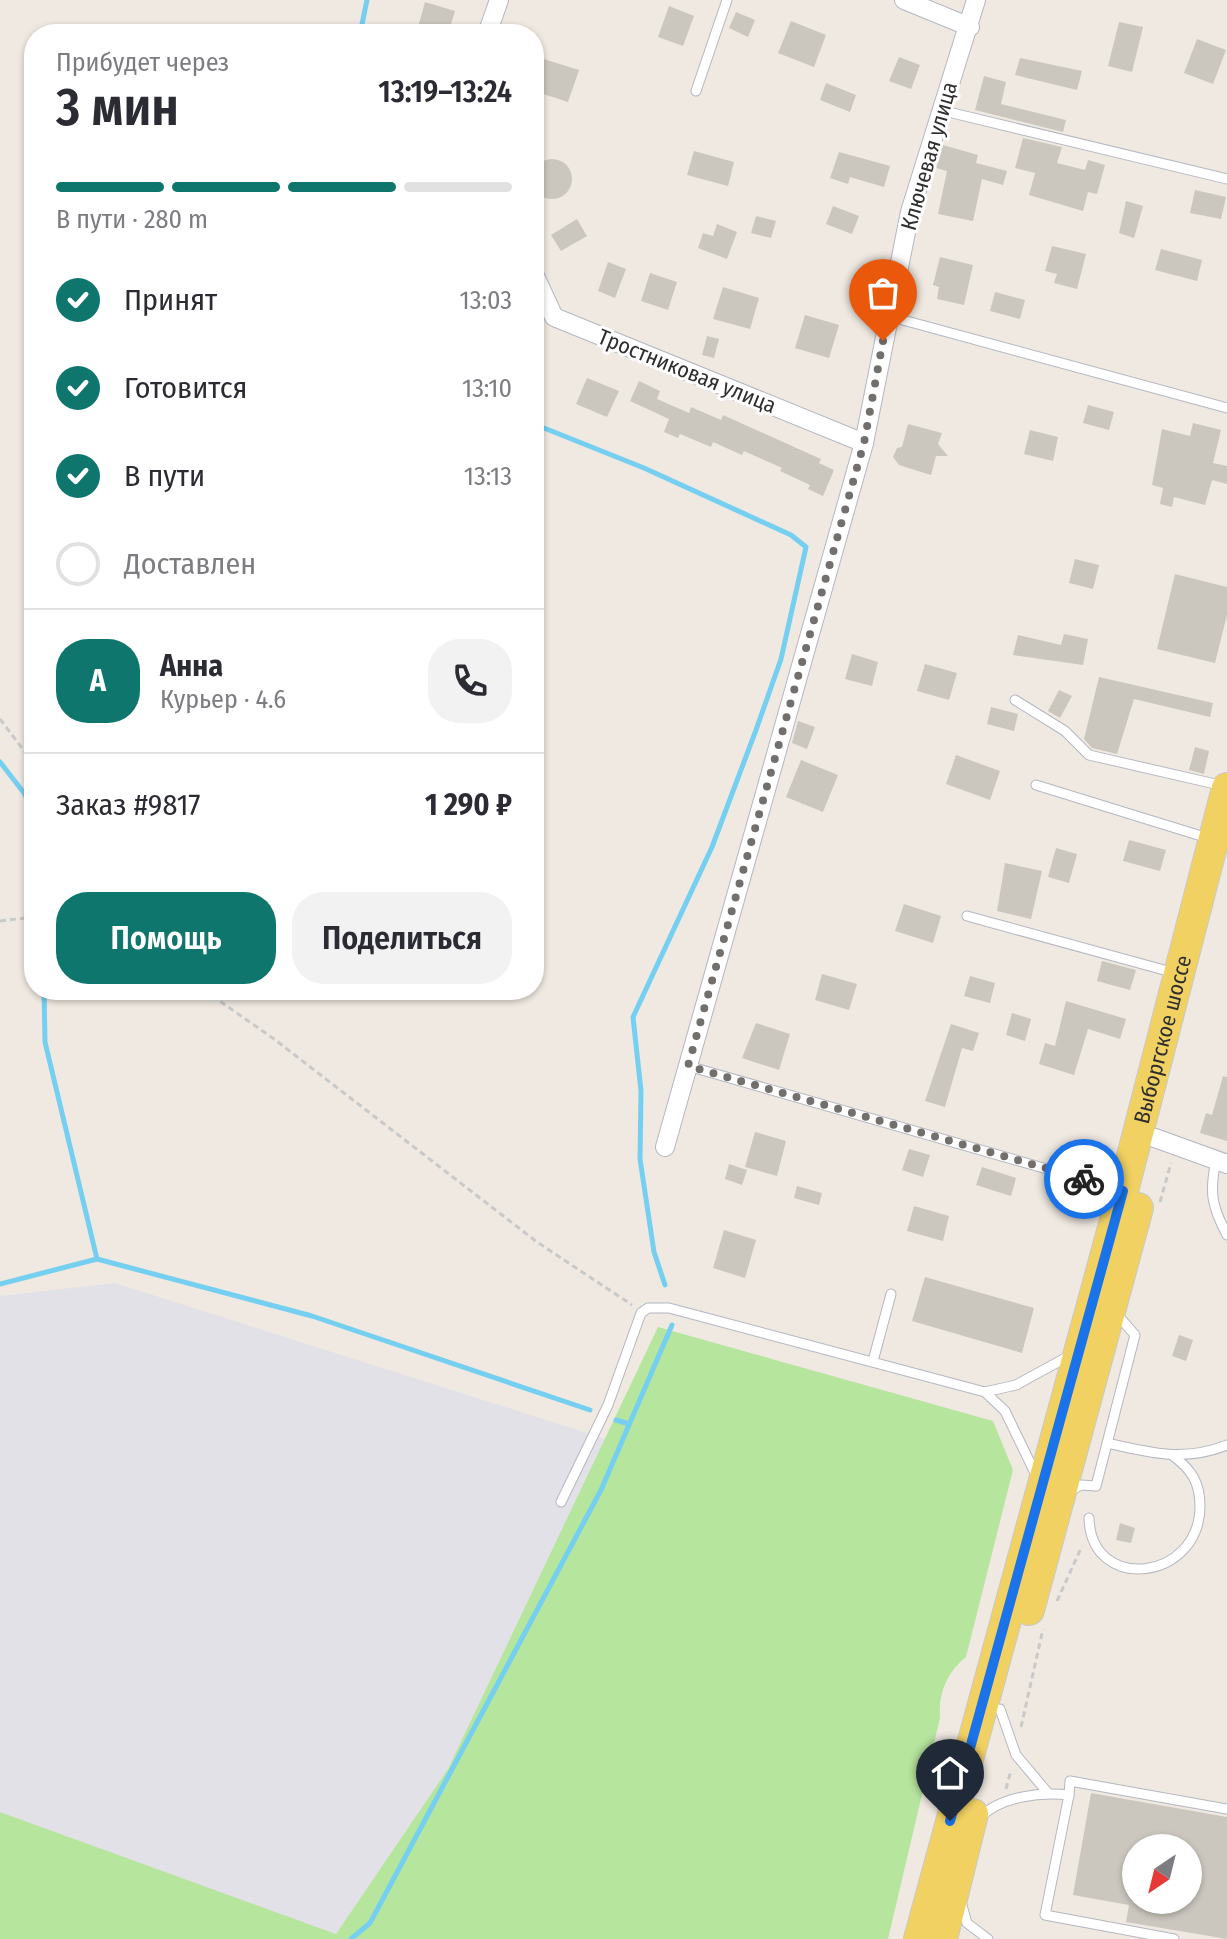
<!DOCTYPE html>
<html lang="ru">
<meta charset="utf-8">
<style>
body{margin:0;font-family:"Fira Sans Condensed",sans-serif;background:#f2f2f3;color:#2b2b33;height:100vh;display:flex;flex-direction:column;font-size:30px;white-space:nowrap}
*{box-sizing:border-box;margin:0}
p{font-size:26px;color:#7c7c81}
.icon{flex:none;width:44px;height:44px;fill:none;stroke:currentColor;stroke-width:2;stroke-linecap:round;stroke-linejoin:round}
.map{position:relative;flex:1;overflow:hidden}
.details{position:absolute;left:24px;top:24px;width:520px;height:976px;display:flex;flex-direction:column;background:#fff;border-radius:32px;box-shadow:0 2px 6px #0004}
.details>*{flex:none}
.needle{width:52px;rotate:215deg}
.tools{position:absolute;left:1122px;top:1834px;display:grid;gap:16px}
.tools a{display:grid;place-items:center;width:80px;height:80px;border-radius:50%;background:#fff;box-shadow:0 2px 6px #0004;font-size:40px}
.pin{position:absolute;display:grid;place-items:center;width:68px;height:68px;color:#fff;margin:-82px -34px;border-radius:50% 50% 50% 0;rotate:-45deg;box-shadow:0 0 8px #0007}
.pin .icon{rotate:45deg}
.courier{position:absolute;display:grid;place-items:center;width:80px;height:80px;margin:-40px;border:6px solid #1a73e8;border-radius:50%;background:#fff;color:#222;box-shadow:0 2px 10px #0007}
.overview em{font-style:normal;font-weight:600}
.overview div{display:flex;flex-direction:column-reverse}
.overview{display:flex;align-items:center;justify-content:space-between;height:136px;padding:0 32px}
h1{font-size:52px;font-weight:600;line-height:60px}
.bar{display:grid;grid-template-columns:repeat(4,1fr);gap:12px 8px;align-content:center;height:96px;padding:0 32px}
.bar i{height:10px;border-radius:6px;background:#e1e1e2}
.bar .on{background:#0f766e}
.bar p{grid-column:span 4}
.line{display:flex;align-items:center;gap:20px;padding:0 32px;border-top:2px solid #e1e1e2}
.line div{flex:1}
.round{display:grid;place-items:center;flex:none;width:84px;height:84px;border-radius:32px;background:#f2f2f3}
ol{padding:0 32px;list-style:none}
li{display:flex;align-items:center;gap:24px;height:88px}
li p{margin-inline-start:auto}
li .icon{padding:8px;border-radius:50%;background:#0f766e;color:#fff;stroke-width:4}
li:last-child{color:#7c7c81}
li i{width:44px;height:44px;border:4px solid #e1e1e2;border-radius:50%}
.primary-button{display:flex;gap:16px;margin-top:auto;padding:16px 32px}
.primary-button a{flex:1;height:92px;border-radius:32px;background:#0f766e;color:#fff;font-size:32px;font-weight:600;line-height:92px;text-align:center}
.primary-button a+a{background:#f2f2f3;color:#2b2b33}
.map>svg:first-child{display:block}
.industrial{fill:#e3e1e8}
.green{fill:#b6e59e}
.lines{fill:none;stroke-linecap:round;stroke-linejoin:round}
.stream{stroke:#75cff0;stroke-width:5}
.building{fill:#cbc7bf;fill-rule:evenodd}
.service-casing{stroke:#b4b7c1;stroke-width:11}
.minor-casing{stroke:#b4b7c1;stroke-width:20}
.primary-casing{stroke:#c9c9c9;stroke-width:32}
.path{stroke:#c9c9c9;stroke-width:3;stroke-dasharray:6 4;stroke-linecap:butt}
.service{stroke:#fff;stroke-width:9}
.minor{stroke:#fff;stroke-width:18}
.primary{stroke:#f2d163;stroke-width:30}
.done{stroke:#726f6d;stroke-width:8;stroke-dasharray:0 14.4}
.route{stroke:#1a73e8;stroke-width:10}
.labels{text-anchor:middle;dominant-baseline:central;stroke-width:6;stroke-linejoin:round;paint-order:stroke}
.street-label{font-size:22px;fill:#2e2e2e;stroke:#fff}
</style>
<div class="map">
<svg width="1227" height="1939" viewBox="0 0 1227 1939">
<rect width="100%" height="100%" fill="#efe9e1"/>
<path class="industrial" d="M115 1283 606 1439 448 1769 336 1935 0 1812V1296Z"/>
<path class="green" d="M658 1327 993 1421 1013 1470 966 1657C947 1672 938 1693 940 1718L888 1939H0V1812L336 1934 448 1769Z"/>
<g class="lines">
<g class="stream">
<path d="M360 34 367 0"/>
<path d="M534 424 644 468 791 535 806 547 781 659 756 730 712 847 633 1017 641 1091 640 1159 654 1252 665 1285"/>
<path d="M0 762 24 793 34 813"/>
<path d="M44 990 45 1042 97 1259"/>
<path d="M0 1284 97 1259 312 1316 590 1410"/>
<path d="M616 1420 629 1424"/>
<path d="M351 1939 370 1923 601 1490 672 1325"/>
</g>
</g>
<g class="building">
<path d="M425 2 455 11 448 34 417 31Z"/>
<path d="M669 6 694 16 683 46 658 37Z"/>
<path d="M736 12 755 20 748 37 729 28Z"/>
<path d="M791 21 826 35 814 67 778 53Z"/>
<path d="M1119 22 1143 27 1132 72 1108 66Z"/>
<path d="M1197 39 1226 50 1213 84 1184 73Z"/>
<path d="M534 56 579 70 568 102 534 91Z"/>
<path d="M899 57 920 65 911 89 889 81Z"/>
<path d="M1020 58 1082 71 1077 90 1015 75Z"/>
<path d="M984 76 1006 82 1001 104 1066 120 1063 132 975 110Z"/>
<path d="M826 83 856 95 850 112 820 100Z"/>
<path d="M1023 138 1062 147 1057 163 1085 170 1088 160 1105 165 1097 194 1088 192 1083 211 1029 195 1035 173 1015 168Z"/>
<path d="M943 145 978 155 976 163 1007 171 1003 185 982 179 973 221 938 214 947 171 936 168Z"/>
<path d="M694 151 734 162 728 186 687 175Z"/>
<path d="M839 152 890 166 884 187 850 177 848 184 830 178Z"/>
<circle cx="552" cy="179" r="20"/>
<path d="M1195 190 1226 197 1221 219 1190 213Z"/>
<path d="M1126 201 1143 206 1134 238 1119 233Z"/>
<path d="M833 206 859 216 852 234 826 224Z"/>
<path d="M756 216 776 221 771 238 751 233Z"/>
<path d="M577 219 587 236 561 251 551 235Z"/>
<path d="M717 224 737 232 727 259 698 248 703 233 713 236Z"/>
<path d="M1052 246 1086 254 1077 289 1054 283 1057 274 1045 271Z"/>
<path d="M1161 249 1202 260 1197 281 1155 270Z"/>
<path d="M940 257 973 265 964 305 937 299 939 287 933 285Z"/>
<path d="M608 262 626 269 615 298 598 291Z"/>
<path d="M650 273 677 282 668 310 641 301Z"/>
<path d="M723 287 759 298 750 329 713 319Z"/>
<path d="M995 292 1025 300 1020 319 990 311Z"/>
<path d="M805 315 839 325 829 358 795 348Z"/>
<path d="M707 336 719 339 714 358 702 355Z"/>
<path d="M587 378 619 391 607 417 576 404Z"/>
<path d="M639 381 660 391 657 399 689 413 691 407 721 420 723 415 821 459 819 463 834 470 823 496 808 489 810 485 780 471 782 468 744 451 742 455 713 442 711 447 680 434 678 438 664 432 669 419 630 401Z"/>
<path d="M1088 405 1114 412 1109 430 1083 423Z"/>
<path d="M1193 423 1221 430 1213 463 1227 466V484L1212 480 1205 505 1174 497 1172 507 1160 504 1163 488 1152 485 1162 429 1190 436Z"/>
<path d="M908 424 942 433 938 444 948 456H936L931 475 899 465 893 457 897 448 902 447Z"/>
<path d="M1030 430 1058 437 1053 461 1024 454Z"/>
<path d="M1075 559 1099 565 1093 589 1069 583Z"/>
<path d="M1175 574 1227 587V615L1215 663 1157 649Z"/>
<path d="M1064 634 1088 639 1083 665 1013 655 1018 635 1061 645Z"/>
<path d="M852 654 878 662 872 686 845 679Z"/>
<path d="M925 664 957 673 949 700 917 691Z"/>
<path d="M1099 677 1213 703 1210 717 1134 699 1117 754 1092 748 1084 739Z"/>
<path d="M1059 690 1072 696 1060 718 1048 711Z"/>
<path d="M991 707 1018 714 1014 731 987 724Z"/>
<path d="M798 721 815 727 807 749 792 743Z"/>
<path d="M1195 747 1209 751 1204 774 1189 770Z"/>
<path d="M956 755 1000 771 990 800 946 784Z"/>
<path d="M801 760 838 775 823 812 786 797Z"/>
<path d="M1129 840 1166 850 1160 871 1123 861Z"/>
<path d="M1056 848 1077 854 1069 883 1048 877Z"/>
<path d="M1005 863 1042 871 1031 919 997 911Z"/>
<path d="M904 904 941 916 933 943 895 931Z"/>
<path d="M1102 961 1136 970 1130 990 1097 981Z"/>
<path d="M822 974 857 984 849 1010 815 1000Z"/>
<path d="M970 976 995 983 990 1003 964 996Z"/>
<path d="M1066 1001 1126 1019 1120 1039 1088 1029 1074 1075 1039 1064 1045 1043 1055 1046Z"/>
<path d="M1012 1013 1031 1019 1025 1041 1006 1035Z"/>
<path d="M756 1023 790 1034 779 1070 742 1058Z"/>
<path d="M951 1024 979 1033 973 1051 962 1048 945 1107 925 1101Z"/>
<path d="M1223 1076 1227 1077V1141L1200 1133 1206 1113 1212 1115Z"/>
<path d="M755 1132 786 1141 777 1176 745 1167Z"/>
<path d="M909 1149 930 1155 923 1177 902 1170Z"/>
<path d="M729 1164 747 1170 742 1185 725 1179Z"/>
<path d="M982 1167 1016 1178 1011 1196 976 1185Z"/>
<path d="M797 1186 822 1193 819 1205 794 1198Z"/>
<path d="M914 1206 949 1216 943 1241 907 1231Z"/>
<path d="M724 1230 756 1240 745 1278 713 1268Z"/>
<path d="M925 1277 1034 1308 1022 1353 912 1321Z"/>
<path d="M1179 1335 1193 1340 1186 1361 1172 1356Z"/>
<path d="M1120 1523 1135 1528 1131 1543 1116 1540Z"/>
<path d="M1091 1793 1227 1817V1939L1126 1922 1129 1905 1073 1895ZM1136 1848H1188V1900H1136Z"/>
</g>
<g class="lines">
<g class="service-casing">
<g id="service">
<path d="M696 91 727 0"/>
<path d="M940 110 1227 179"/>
<path d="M888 316 1227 408"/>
<path d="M1015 700 1065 731 1089 755 1224 786"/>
<path d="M1036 785 1211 839"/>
<path d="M967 916 1175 973"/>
<path d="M688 1066 1120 1190"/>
<path d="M1216 1161C1209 1192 1212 1207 1227 1235"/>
<path d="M873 1361 891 1294"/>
<path d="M985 1392 1016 1385 1069 1356"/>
<path d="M1107 1443C1150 1453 1185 1462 1227 1445"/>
<path d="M1070 1491 1081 1485 1096 1486 1135 1335 1116 1313"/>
<path d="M561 1502 608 1405 641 1313 648 1308H669L985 1392 1005 1411 1036 1475"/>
<path d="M1089 1518C1091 1594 1200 1581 1200 1506 1200 1482 1191 1469 1172 1455"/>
<path d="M1000 1709 1016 1755 1048 1793"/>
<path d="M1069 1795 1070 1781 1227 1809"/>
<path d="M980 1818C1000 1796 1041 1792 1069 1795L1045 1915 1174 1939"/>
<path d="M961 1902 967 1923 988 1939"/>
</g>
</g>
<g class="minor-casing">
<g id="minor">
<path d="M904 0 970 27"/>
<path d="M487 34 499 0"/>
<path d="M534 274 554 317 864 443"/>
<path d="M1155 1138 1227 1164"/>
<path d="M665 1147 864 443 910 212 976 0"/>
</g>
</g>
<g class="primary-casing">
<g id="primary">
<path d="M1029 1610 1138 1208"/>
<path id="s1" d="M919 1939 1123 1191 1227 788"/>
<path d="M942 1939 973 1814"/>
</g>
</g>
<g class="path">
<path d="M0 719 34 764"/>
<path d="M0 921 34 917"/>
<path d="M204 990 274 1039 537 1242 632 1305"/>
<path d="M1160 1202 1171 1163"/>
<path d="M1057 1601 1082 1546"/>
<path d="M1021 1727 1043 1629"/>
<path d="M1006 1789 1011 1770"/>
</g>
<use href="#service" class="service"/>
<use href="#minor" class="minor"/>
<use href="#primary" class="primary"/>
</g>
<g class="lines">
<path class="done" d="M883 341 864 443 688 1066 1084 1179"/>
<path class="route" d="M950 1821 1123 1191 1084 1179"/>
</g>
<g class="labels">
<g class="street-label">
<text transform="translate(929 156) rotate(-74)">Ключевая улица</text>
<text transform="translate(687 371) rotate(22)">Тростниковая улица</text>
<text stroke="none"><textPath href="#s1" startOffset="932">Выборгское шоссе</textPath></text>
</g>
</g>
</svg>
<div class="tools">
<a><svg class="needle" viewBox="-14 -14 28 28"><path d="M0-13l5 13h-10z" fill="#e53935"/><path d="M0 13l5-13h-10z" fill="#7c7c81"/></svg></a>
</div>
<div class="pin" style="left:883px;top:341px;background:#ea580c"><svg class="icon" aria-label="bag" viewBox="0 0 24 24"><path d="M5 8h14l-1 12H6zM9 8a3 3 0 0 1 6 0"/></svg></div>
<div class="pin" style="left:950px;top:1821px;background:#1f2937"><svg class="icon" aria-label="home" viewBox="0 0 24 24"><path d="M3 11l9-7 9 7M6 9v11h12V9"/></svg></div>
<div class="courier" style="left:1084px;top:1179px"><svg class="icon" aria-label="bike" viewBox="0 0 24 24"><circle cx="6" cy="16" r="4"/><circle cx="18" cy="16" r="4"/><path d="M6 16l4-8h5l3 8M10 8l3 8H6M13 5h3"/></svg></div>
<section class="details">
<div class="overview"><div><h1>3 мин</h1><p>Прибудет через</p></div><em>13:19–13:24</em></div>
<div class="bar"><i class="on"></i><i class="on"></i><i class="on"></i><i></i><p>В пути · 280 m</p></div>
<ol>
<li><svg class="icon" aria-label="check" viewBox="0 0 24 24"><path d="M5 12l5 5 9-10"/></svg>Принят<p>13:03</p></li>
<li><svg class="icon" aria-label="check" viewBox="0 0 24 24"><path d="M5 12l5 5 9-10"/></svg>Готовится<p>13:10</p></li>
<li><svg class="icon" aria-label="check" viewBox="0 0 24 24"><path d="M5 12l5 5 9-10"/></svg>В пути<p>13:13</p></li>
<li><i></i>Доставлен</li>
</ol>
<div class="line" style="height:144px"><b class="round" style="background:#0f766e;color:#fff">А</b><div><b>Анна</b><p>Курьер · 4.6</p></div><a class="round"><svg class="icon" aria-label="phone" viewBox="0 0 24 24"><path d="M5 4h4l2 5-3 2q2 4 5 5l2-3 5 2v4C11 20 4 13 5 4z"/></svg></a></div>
<div class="line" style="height:104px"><div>Заказ #9817</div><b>1 290 ₽</b></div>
<div class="primary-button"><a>Помощь</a><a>Поделиться</a></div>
</section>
</div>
